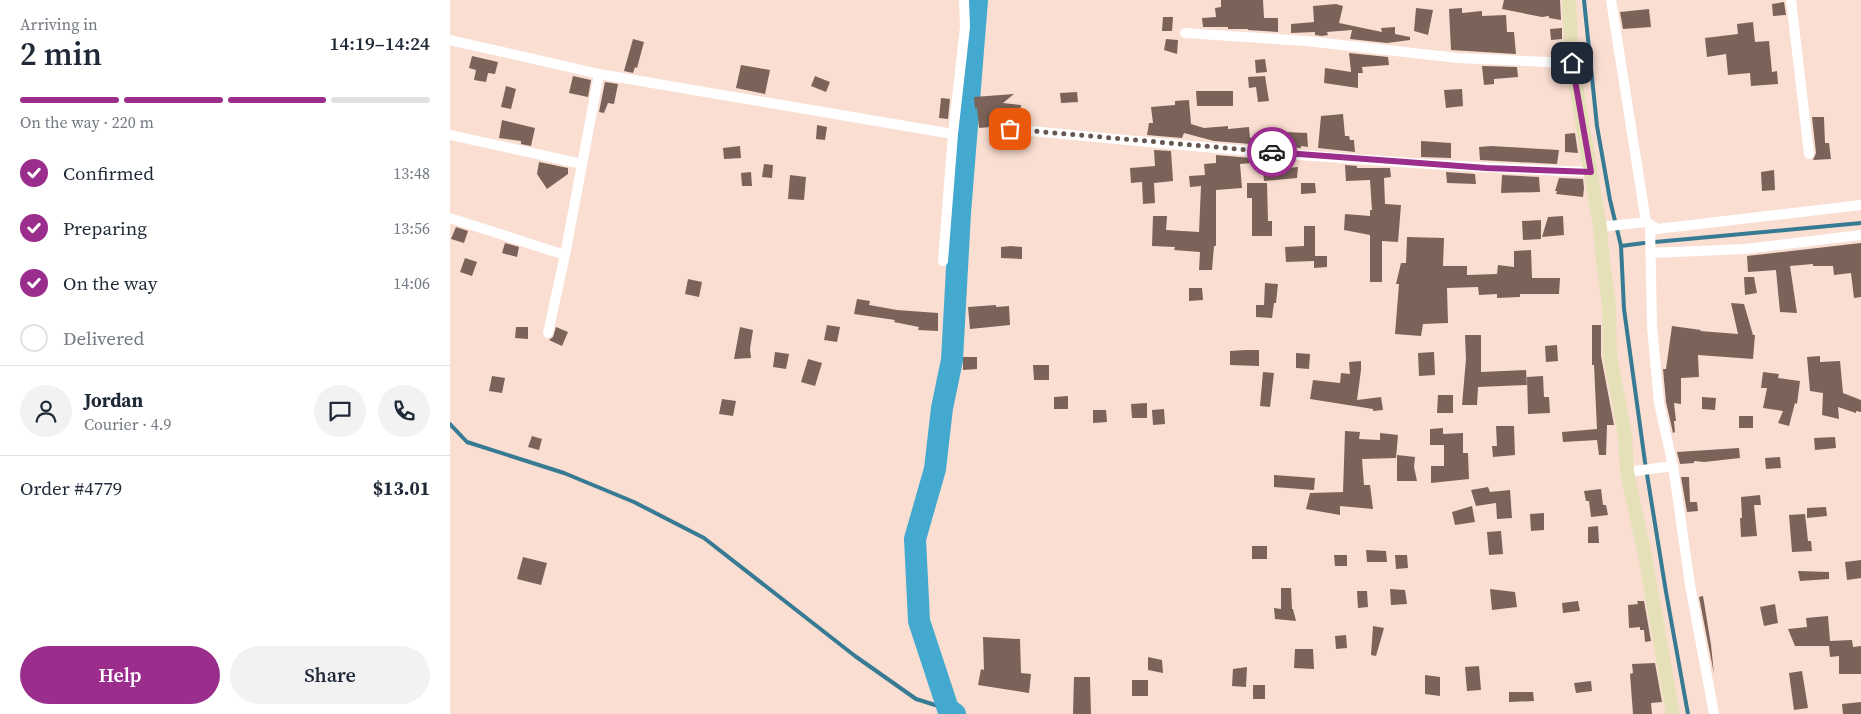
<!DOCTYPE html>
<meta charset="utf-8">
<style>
body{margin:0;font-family:"Source Serif 4",serif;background:#f2f2f3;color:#1f2937;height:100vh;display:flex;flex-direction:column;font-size:19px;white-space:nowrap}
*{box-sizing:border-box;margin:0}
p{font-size:16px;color:#747a83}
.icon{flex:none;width:28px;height:28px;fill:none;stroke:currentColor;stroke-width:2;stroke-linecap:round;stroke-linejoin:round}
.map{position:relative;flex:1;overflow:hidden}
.side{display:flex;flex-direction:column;background:#fff;width:450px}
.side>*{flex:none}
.pin{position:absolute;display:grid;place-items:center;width:42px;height:42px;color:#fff;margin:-21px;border-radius:10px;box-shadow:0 2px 8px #0006}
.courier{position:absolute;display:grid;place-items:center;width:50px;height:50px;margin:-25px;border:4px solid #9b2d8c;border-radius:50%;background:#fff;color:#222;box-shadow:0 1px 6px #0007}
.head em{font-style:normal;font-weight:600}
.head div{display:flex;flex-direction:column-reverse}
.head{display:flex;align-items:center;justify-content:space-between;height:85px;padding:0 20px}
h1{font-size:32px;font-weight:600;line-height:38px}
.bar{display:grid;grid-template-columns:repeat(4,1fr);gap:8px 5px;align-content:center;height:60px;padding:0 20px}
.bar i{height:6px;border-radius:4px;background:#e0e1e3}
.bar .on{background:#9b2d8c}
.bar p{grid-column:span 4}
.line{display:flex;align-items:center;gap:12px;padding:0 20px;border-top:1px solid #e0e1e3}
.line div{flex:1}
.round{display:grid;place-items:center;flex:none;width:52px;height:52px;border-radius:26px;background:#f2f2f3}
ol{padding:0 20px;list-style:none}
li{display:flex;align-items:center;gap:15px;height:55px}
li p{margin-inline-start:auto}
li .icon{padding:5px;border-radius:50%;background:#9b2d8c;color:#fff;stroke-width:4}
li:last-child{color:#747a83}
li i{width:28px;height:28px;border:2px solid #e0e1e3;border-radius:50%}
.primary-button{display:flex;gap:10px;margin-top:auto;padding:10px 20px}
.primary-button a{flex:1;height:58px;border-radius:30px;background:#9b2d8c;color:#fff;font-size:20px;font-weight:600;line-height:58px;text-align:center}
.primary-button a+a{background:#f2f2f3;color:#1f2937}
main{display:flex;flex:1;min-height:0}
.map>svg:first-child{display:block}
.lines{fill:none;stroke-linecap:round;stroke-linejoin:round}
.stream{stroke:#367a93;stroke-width:4}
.river{stroke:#44a9ce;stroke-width:22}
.building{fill:#7b6359}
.street{stroke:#fff;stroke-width:10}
.secondary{stroke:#e6e0b9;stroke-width:14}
.done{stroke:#665750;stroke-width:5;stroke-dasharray:0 9}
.route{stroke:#9b2d8c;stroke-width:6}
</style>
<main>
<section class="side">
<div class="head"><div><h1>2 min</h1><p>Arriving in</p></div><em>14:19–14:24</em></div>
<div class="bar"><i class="on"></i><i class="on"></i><i class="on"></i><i></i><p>On the way · 220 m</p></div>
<ol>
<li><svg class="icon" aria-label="check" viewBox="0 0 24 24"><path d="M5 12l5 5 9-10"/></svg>Confirmed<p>13:48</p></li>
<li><svg class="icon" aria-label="check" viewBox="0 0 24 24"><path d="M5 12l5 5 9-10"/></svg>Preparing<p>13:56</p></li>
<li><svg class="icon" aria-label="check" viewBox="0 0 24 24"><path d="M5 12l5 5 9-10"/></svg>On the way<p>14:06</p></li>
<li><i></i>Delivered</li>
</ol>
<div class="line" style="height:90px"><a class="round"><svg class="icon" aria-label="person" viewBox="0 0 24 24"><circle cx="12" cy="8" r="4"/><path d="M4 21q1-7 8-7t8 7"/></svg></a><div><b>Jordan</b><p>Courier · 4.9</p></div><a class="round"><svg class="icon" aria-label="chat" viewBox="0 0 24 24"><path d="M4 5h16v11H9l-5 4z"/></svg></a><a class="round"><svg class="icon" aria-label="phone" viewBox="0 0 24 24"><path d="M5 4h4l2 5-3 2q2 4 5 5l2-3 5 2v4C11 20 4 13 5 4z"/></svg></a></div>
<div class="line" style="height:65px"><div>Order #4779</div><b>$13.01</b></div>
<div class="primary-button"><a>Help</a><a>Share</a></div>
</section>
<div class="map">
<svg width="1411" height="714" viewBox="0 0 1411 714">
<rect width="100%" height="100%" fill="#faded2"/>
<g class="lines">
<g class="stream">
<path d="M1134 0 1147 126 1160 200 1171 246 1174 309 1195 462 1216 592 1238 714"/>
<path d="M1205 242 1411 223"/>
<path d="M1171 246 1194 243"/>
<path d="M0 424 17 442 114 473 184 502 254 538 405 656 466 699 498 709"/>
</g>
<path class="river" d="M505 714 498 709 469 621 465 539 485 469 492 408 502 360 510 213 527 0"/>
</g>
<g class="building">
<path d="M771 0H813L814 18H828V32L798 30V29H778V27H753L752 18 766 17 765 8 771 7Z"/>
<path d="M1054 0H1110L1111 20 1099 18V16L1092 17 1052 9Z"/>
<path d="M1334 2 1336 15 1323 16 1322 4Z"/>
<path d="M886 4 893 6 889 23 932 32 931 28 945 27V34L960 37V40L937 43 900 39 902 30 877 32 878 35 872 36 865 35V32L841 33V24L864 22 863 6Z"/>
<path d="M966 8 983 10 978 35 964 31Z"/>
<path d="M1012 8V13L1032 11V16L1056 15 1057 32H1064L1066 54 1001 50 999 9Z"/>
<path d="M1199 9 1201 27 1173 29 1170 12Z"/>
<path d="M713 17H723L722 31H712Z"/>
<path d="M1303 22 1305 42 1319 41 1322 72 1327 71 1328 84 1301 86 1300 73 1278 75 1276 54 1257 57 1255 38 1288 34 1287 24Z"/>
<path d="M1112 28V39L1101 40 1100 29Z"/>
<path d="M183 39 194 42 187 68 185 67 183 73 174 71Z"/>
<path d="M716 39 728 40 727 54 714 50Z"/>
<path d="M899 53 938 57 939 65 912 67 913 73H908V88L874 83 875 68 901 72Z"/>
<path d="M22 56 48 62 45 74 38 73 36 82 24 80 26 70 19 68Z"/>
<path d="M815 59 817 72 806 73 805 60Z"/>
<path d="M291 65 320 70 315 94 286 88Z"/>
<path d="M1032 66 1067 67 1068 77 1044 79V84L1034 85Z"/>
<path d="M123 76 141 80 138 97 119 93Z"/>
<path d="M365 76 380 82 376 92 361 86Z"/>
<path d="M815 76 819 101 808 102 806 87 799 88 798 77Z"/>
<path d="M155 82 168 84 164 104 158 103 154 113 149 112Z"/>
<path d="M56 86 66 89 61 109 51 107Z"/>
<path d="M1012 89 1013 106 996 108 994 90Z"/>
<path d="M746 91H783V106H747Z"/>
<path d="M627 92 628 102 611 103 610 93Z"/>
<path d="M564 94 553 103 571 105 569 121 558 123 553 128 556 134 563 136 562 150 550 149 552 126 529 128 527 108 525 109 524 97Z"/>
<path d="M491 98 500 99 498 119 489 118Z"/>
<path d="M739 100 741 124 754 128 778 126V129L799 127 800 138 835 135V132L857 133 858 147 851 146V148L764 141 734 133 732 138 697 135 699 123H703L701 107 725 105V101Z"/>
<path d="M893 114 895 136H899L900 140H904L905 152 868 148 871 116Z"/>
<path d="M1362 117H1374L1375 143H1379L1381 159 1363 160 1366 153Z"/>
<path d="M52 120 85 128 81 146 71 144V141L49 138Z"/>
<path d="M367 125 377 127 375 140 366 139Z"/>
<path d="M1125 133 1128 153 1115 152V134Z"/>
<path d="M971 141 1001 143V158L971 157Z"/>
<path d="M290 146 291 158 274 159 273 148Z"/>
<path d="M1041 146 1109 150 1107 164 1030 160 1029 147Z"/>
<path d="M704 150 721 151 723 181 704 183 705 203 693 204 692 182 681 183 680 168 705 166Z"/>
<path d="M766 155 801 158 802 163 790 164 792 188 766 190V246H764L762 270H749L750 252 724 250 725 247 702 246 703 216H717L716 230 749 232 751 186 740 187 739 176 755 175 754 164 766 163Z"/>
<path d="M89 162 118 168V174L97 189 87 174Z"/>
<path d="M314 164 323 165 322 178 312 177Z"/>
<path d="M895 165 907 166V168H940L941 177 934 178 935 204 951 205 948 242 932 241V282H920V235L894 230 895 214 920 216V210H922L920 180 896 181Z"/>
<path d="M848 167 847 178 814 181 813 170Z"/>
<path d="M1324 170 1325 190 1312 191 1311 172Z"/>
<path d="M301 172 302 186H292L291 173Z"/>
<path d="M996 172 1025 174 1026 184 997 183Z"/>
<path d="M340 175 356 177 354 200 338 199Z"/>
<path d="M1052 175 1089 177 1090 192 1051 193Z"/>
<path d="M1109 178 1133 179 1134 188 1133 197 1106 194 1107 191H1105Z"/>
<path d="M797 183H817L818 221H822V236H802V198H797Z"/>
<path d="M851 183H865L866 193 851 194Z"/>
<path d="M1113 216 1114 235 1092 237 1098 217Z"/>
<path d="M1091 220V239L1073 240 1072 221Z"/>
<path d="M854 226H865V256H877V267L864 268V261L836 262 835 247 854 246Z"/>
<path d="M6 227 18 231 14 243 1 239Z"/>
<path d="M957 237 994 238 993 266H1017V275L1047 274 1048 265 1064 267V251L1081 250 1082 278H1110L1109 294H1070V297L1047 298V294L1029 295 1028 287 997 288 998 323 973 324 971 336 945 334 949 284H946L951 263H956Z"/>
<path d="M55 243 69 247 67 257 52 253Z"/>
<path d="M1411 243V297L1404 298 1401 273 1384 275 1383 266H1363V264L1340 266 1347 313 1330 312 1326 270 1298 272 1297 256Z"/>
<path d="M561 246 572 247V259L551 258V247Z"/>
<path d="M15 258 27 262 22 276 10 272Z"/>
<path d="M1294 277H1304L1307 293 1295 295Z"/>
<path d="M238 279 252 282 249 297 235 294Z"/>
<path d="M815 283 828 284 826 303H824L822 318 806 317V305H814Z"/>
<path d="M739 288H752L753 300 739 301Z"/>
<path d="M407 299 420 301 419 305 447 310 488 313V331L468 330 469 327 444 322 445 320 404 314Z"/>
<path d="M1281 303 1294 304 1303 335H1305L1303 359 1248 355 1249 377 1231 378V404L1224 403 1226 421H1224L1225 432 1223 433 1216 402 1213 369H1216L1222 326 1251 330 1250 331 1288 334Z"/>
<path d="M546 305V307L559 306 560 325 520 329 518 307Z"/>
<path d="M377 325 390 327 387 342 374 340Z"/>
<path d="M1142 325H1151V356L1164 425H1157L1156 455H1149L1147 440 1113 442 1112 432 1147 429 1144 365H1142Z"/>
<path d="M66 327H78V339L65 338Z"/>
<path d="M106 327 118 332 112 346 99 340 103 337Z"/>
<path d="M290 327 303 330 300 349 301 358 284 359Z"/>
<path d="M1015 335H1031V372L1076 370 1077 385 1028 387 1027 405H1012L1016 359Z"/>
<path d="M1107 345 1108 361 1096 362 1095 346Z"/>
<path d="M795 350H809V366L780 365V351Z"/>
<path d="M325 352 339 354 336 369 323 367Z"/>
<path d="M984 352 985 375 969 376 968 353Z"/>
<path d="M846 353 860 354 859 369 846 368Z"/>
<path d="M1370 356V362L1390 361 1393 393 1411 400V412L1406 411V413L1388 407 1389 419 1372 415 1373 393 1360 391 1357 357Z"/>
<path d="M513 357H527V369L513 370Z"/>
<path d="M358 359 372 363 365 386 351 382Z"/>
<path d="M911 361V370L907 400 931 397 933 410 923 411V409L860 399 863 380 890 383 891 373 900 374 899 362Z"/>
<path d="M583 365H599V380H584Z"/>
<path d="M813 372 824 373 820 407 810 406Z"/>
<path d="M1313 372 1329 374 1328 378 1350 381 1347 404 1345 403 1339 426 1328 423 1333 411 1313 408 1317 388H1311Z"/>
<path d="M42 376 55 378 52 393 39 391Z"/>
<path d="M1093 376 1094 397H1099L1100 413 1078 414 1077 377Z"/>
<path d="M988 395H1003V413H987Z"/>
<path d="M618 396V409H604V397Z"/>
<path d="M1252 397 1266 398 1265 410 1252 409Z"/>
<path d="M272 399 286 401 283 416 269 414Z"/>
<path d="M697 403V418H682L681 404Z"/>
<path d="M714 409 715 424 703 425 702 410Z"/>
<path d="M643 410H656L657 422 643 423Z"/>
<rect x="1289" y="416" width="14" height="12"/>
<path d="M1046 426H1064L1065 455 1043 457 1042 446H1047Z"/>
<path d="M993 428V434L1013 433V453H1018L1019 479 981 483V466H994V445H980V429Z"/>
<path d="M895 431 910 432 909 439 930 440V433L948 435 946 458 912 459 914 485H920L923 509 890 506V515L856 509 860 493 893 492Z"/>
<path d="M82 436 92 439 89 450 78 447Z"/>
<path d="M1385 437 1386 448 1365 450 1364 438Z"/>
<path d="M1289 448 1290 458 1254 462 1244 461V463L1230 464 1227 452Z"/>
<path d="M947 455 965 457 964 467 967 481H947Z"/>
<path d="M1330 457 1331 468 1316 469 1315 458Z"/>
<path d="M824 475 865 478 864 490 824 487Z"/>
<path d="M1231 477H1239L1240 502H1247L1248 511 1237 512Z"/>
<path d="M1038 487 1040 492 1060 490 1062 518 1047 519 1046 503 1026 506 1021 490Z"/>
<path d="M1151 489 1153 505H1156L1158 515 1141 517 1139 501H1136L1134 491Z"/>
<path d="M1310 495 1311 505H1304L1307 536 1291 537 1290 518H1292L1291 497Z"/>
<path d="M1022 506 1025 522 1005 525 1002 512Z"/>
<path d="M1376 507 1377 516 1357 518V508Z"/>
<path d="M1094 513V530L1081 531 1080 514Z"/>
<path d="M1355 514 1358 541H1361L1362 551 1342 552 1339 515Z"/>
<path d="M1148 526 1149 543H1138V527Z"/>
<path d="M1051 531 1053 554 1039 555 1037 532Z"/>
<rect x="802" y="546" width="15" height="13"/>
<path d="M916 550 936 551 937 562H917Z"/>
<path d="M884 555H897V566H885Z"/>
<path d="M945 555H957L958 568 946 569Z"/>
<path d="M73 557 97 563 91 585 67 579Z"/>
<path d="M1411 560V578L1397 580 1395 562Z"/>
<path d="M1348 571 1379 572V579L1350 581Z"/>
<path d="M831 588H841L842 609H843L846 621 825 619 824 608 831 609Z"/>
<path d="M940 589 955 590 957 604 941 605Z"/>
<path d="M1040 589 1065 592 1067 607 1042 610Z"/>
<path d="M907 591H917L918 607 908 608Z"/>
<path d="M1253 596 1261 645 1264 674 1249 597Z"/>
<path d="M1128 601 1130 611 1113 613 1112 603Z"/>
<path d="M1187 601H1194L1201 641 1195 642 1194 630H1190V627L1179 628 1178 605 1188 604Z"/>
<path d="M1325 604 1328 623 1314 626 1310 607Z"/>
<path d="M1378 616 1380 641 1402 640 1403 647 1411 646V674H1389V656L1380 657 1379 646H1345L1338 629 1357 627 1356 618Z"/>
<path d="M923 626 934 628 926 656 921 655Z"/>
<path d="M896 635 897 648 886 649 885 636Z"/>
<path d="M533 637 570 639 571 673 581 674 579 693 528 685 531 669 534 670Z"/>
<path d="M845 649H863L864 669 844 668Z"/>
<path d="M698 657 712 660 713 673 698 670Z"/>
<path d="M1205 663 1212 702 1201 703 1202 714H1183L1180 674 1183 673 1182 664Z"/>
<path d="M1029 666 1031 690 1017 691 1015 667Z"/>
<path d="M797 667 796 687 782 686 783 669Z"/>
<path d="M1352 671 1358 708 1344 710 1339 673Z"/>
<path d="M975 675 990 677V696L975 694Z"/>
<path d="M624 677H640L641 714H623Z"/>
<rect x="682" y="680" width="16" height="16"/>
<path d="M1141 681 1142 691 1126 693 1124 683Z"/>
<rect x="803" y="685" width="12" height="14"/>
<path d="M1059 692H1083L1084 701 1059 702Z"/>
<path d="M1411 702V714H1393L1392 704Z"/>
</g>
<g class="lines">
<g class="street">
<path d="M1341 0 1359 154"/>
<path d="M735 33 856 41 1008 58 1122 63"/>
<path d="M0 40 149 74 503 134"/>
<path d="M560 129C753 148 947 165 1141 172"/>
<path d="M0 135 132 164"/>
<path d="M0 218 115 255"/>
<path d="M1198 223 1207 229 1411 205"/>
<path d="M1200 225 1202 326 1209 403 1223 466 1240 585 1264 714"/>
<path d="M1150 227 1196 222 1161 0"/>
<path d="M1201 253 1295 249 1411 235"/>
<path d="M493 261 503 134 515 27 514 0"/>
<path d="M98 333 115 255 149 74"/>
<path d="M1177 472 1223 466"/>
</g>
<path class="secondary" d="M1119 0 1122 63 1150 227 1153 262 1159 305 1160 355 1175 435 1177 472 1195 556 1223 714"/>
</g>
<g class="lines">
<path class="done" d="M560 129 822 152"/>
<path class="route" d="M822 152 1036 168 1141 172 1122 63"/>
</g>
</svg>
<div class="pin" style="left:560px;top:129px;background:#ea580c"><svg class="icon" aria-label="bag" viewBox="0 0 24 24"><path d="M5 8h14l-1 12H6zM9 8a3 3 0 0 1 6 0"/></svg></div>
<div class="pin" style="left:1122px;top:63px;background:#1f2937"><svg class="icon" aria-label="home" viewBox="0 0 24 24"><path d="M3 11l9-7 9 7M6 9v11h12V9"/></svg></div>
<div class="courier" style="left:822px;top:152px"><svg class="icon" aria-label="car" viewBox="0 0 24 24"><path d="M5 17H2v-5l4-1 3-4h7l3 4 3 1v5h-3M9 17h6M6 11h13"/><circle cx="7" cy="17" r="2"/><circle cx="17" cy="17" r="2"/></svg></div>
</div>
</main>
